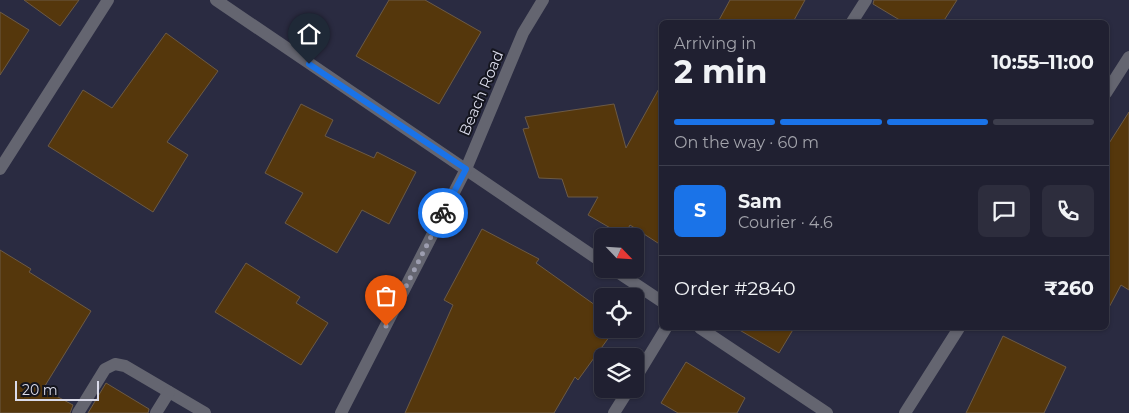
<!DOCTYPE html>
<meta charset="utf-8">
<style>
body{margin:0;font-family:Montserrat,sans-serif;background:#2d2d3d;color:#f1f3f6;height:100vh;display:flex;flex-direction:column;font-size:19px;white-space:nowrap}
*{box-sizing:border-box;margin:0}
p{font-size:16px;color:#a2a3ab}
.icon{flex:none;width:28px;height:28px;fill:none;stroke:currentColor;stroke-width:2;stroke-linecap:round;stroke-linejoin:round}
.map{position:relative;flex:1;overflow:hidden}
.details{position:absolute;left:659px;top:20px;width:450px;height:310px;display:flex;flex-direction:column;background:#202031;border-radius:8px;box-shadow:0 1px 4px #0004,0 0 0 1px #3d3e4d}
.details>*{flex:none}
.needle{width:32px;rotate:115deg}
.fabs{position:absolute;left:594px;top:228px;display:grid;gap:10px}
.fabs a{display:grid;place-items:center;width:50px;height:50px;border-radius:8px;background:#202031;box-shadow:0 1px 4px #0004,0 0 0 1px #3d3e4d;font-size:25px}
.scale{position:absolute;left:15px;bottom:12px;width:84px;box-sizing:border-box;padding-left:5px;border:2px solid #dadbea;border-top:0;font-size:14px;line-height:18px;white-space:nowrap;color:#dadbea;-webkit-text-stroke:4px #14151e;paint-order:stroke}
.pin{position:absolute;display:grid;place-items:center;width:42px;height:42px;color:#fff;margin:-51px -21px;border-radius:50% 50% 50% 0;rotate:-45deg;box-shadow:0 0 5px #0007}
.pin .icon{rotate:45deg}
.courier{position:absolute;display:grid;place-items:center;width:50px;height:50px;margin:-25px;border:4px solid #1a73e8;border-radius:50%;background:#fff;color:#222;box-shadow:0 1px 6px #0007}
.head em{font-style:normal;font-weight:700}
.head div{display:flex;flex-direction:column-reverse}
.head{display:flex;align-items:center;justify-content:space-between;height:85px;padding:0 15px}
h1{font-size:32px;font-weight:700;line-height:38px}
.bar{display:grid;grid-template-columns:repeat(4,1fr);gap:8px 5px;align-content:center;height:60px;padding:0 15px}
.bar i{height:6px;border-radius:4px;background:#3d3e4d}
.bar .current{background:#1a73e8}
.bar p{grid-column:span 4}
.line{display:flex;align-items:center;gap:12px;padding:0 15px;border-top:1px solid #3d3e4d}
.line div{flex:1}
.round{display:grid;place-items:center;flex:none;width:52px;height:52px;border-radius:8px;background:#2d2d3d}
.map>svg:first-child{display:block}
.building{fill:#55370c;stroke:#6c5a45}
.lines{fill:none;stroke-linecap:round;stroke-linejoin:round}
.minor{stroke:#646570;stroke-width:12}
.done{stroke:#9c9daf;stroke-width:5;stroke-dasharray:0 9}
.route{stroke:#1a73e8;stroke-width:6}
.labels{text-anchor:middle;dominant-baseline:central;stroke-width:4;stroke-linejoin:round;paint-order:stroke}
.street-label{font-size:15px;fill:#dadbea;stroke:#14151e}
</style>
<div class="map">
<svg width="1129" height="413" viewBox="0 0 1129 413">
<rect width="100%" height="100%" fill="#2a2b41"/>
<g class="building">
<path d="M24 0H79L60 26Z"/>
<path d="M389 0H425L481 32 439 104 356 56Z"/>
<path d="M730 0H805L793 22H718Z"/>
<path d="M874 0H957L943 22H903L873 4Z"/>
<path d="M0 12 29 30 0 75Z"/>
<path d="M166 33 218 71 167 142 188 155 153 212 48 146 83 90 112 108Z"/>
<path d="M661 85V245L630 225 624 236 588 215 598 197H568L562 179 539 178 523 129 529 128 525 117 614 104 626 148Z"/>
<path d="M301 104 333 120 325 136 374 158 377 152 416 172 389 224 362 210 337 253 285 223 303 193 265 173Z"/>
<path d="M1129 112V290L1121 285 1106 313V148Z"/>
<path d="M482 229 539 259 536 263 602 310V329H615L578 380 575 377 554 413H405L453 305 444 300Z"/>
<path d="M0 250 31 269 29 272 91 311 43 389 73 405 70 413H0Z"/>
<path d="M246 263 300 297 296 303 328 323 301 365 215 312Z"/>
<path d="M736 328H794L779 353Z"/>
<path d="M1003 336 1066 367 1044 413H966Z"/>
<path d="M686 362 745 398 737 413H678L661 403Z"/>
<path d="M106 383 149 409 148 413H88Z"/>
</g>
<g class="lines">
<g class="minor">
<path d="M216 0 602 262"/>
<path d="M852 22 866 0"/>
<path d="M1106 93 1129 57"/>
<path d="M0 169 108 0"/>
<path d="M613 269 661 301"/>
<path d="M700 328 827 413"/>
<path d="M635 379 666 328"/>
<path d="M78 413 105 369 115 364 125 366 205 413"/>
<path d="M156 413 169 392"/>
<path d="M341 413 466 169 523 33 543 0"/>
<path d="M614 413 629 389"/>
<path d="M905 413 959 328"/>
</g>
</g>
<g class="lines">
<path class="done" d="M386 326 443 213"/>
<path class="route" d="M309 64 466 169 443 213"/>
</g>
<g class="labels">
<g class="street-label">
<text transform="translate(481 93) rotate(-67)">Beach Road</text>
</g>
</g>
</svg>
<div class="fabs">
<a><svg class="needle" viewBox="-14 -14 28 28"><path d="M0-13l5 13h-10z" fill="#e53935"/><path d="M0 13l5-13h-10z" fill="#a2a3ab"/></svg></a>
<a><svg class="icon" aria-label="locate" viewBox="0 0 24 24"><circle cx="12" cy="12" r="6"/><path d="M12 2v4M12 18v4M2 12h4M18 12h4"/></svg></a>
<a><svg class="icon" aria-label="layers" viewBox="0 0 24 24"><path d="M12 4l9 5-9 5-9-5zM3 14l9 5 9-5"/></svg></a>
</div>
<div class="scale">20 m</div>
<div class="pin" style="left:386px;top:326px;background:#ea580c"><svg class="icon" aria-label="bag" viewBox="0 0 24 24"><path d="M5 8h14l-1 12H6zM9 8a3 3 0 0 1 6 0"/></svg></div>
<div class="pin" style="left:309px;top:64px;background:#1f2937"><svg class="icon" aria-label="home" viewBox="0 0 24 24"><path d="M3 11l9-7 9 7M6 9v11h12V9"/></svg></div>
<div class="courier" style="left:443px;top:213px"><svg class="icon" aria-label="bike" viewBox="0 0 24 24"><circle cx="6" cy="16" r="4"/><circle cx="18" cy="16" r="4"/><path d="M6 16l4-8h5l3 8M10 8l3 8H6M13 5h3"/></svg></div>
<section class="details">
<div class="head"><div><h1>2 min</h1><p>Arriving in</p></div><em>10:55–11:00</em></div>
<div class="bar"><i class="current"></i><i class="current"></i><i class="current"></i><i></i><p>On the way · 60 m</p></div>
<div class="line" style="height:90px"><b class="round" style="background:#1a73e8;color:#fff">S</b><div><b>Sam</b><p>Courier · 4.6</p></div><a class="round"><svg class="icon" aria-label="chat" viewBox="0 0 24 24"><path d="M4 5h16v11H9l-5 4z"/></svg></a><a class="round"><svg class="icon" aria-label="phone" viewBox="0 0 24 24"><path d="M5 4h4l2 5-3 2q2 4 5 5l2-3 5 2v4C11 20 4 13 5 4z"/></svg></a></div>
<div class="line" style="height:65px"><div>Order #2840</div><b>₹260</b></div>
</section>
</div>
